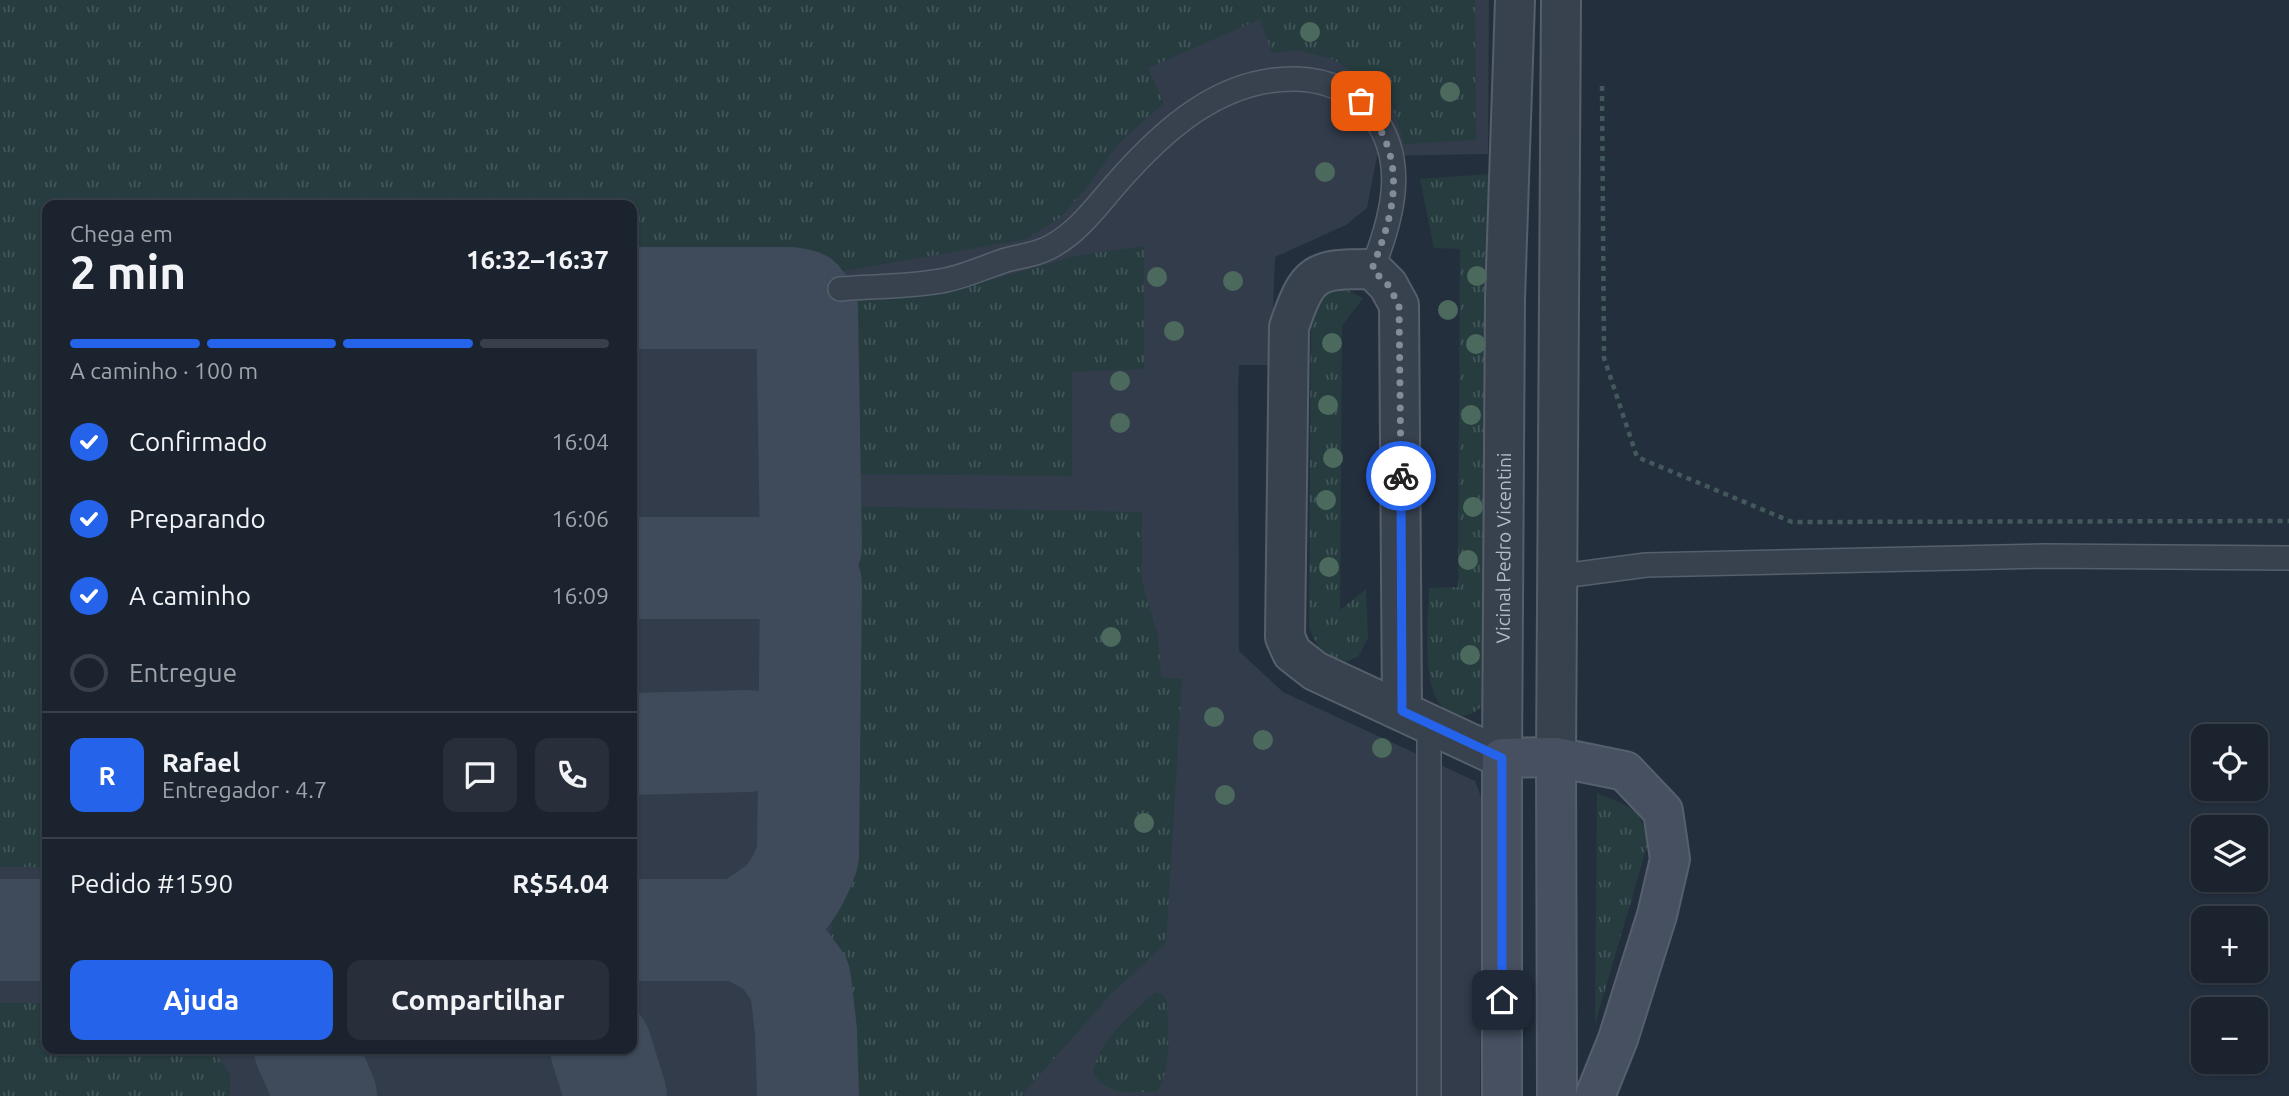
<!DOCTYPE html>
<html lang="pt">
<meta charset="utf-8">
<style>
body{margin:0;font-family:Ubuntu,sans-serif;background:#282f3a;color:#f1f3f6;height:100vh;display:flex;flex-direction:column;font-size:26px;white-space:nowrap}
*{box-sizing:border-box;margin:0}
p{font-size:23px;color:#a0a4aa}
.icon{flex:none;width:38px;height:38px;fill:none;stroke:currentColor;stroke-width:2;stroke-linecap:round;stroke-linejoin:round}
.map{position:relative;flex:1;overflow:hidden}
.side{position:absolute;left:42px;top:200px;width:595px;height:854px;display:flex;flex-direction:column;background:#1b232e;border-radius:14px;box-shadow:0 2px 5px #0004,0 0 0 2px #39404a}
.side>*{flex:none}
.controls{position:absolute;left:2191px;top:724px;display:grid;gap:14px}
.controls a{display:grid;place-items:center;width:77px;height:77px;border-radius:14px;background:#1b232e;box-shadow:0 2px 5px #0004,0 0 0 2px #39404a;font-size:35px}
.pin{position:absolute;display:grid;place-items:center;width:60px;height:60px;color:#fff;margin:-30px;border-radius:14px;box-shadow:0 4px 10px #0006}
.courier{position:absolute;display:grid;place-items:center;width:70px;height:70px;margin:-35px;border:5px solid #2563eb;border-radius:50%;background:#fff;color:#222;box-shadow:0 2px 9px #0007}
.head em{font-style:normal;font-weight:700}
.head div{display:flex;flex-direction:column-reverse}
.head{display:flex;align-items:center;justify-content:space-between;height:119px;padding:0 28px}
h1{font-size:46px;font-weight:700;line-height:52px}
.bar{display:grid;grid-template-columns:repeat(4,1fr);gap:10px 7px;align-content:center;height:84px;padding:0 28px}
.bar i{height:9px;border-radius:5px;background:#39404a}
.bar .on{background:#2563eb}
.bar p{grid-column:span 4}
.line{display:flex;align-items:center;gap:18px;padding:0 28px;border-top:2px solid #39404a}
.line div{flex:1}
.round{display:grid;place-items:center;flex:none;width:74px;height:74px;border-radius:14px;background:#282f3a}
ol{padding:0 28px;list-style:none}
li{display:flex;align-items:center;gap:21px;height:77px}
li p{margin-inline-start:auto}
li .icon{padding:7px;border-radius:50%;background:#2563eb;color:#fff;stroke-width:4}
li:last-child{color:#a0a4aa}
li i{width:38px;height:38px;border:4px solid #39404a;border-radius:50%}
.action{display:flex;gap:14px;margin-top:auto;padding:14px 28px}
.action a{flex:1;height:80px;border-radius:14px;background:#2563eb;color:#fff;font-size:28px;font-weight:700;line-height:80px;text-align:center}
.action a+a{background:#282f3a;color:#f1f3f6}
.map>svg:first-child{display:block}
.airport{fill:#323c4b;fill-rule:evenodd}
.grass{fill:url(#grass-tufts)}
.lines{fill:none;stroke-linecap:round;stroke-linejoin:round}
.taxiway{stroke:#3f4a5a;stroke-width:102}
.service-casing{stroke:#565f6c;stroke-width:26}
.minor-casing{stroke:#565f6c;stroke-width:42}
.tertiary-casing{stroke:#565f6c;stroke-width:42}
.secondary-casing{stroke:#565f6c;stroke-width:42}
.path{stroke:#44595c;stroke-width:4.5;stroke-dasharray:5 5;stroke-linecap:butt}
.service{stroke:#38414e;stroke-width:23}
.minor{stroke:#38414e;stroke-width:38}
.tertiary{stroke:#38414e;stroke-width:38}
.secondary{stroke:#465061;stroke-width:38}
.tree{fill:#4b6a5d}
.done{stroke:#828b98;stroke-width:7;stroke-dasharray:0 12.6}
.route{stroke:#2563eb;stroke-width:9}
.labels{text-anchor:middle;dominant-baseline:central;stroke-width:7;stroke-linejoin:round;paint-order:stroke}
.street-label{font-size:19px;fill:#b4bcc9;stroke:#1d2633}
</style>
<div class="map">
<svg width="2289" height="1096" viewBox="0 0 2289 1096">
<defs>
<pattern id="grass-tufts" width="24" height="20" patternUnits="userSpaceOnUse" patternTransform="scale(1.75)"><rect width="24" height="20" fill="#263c3f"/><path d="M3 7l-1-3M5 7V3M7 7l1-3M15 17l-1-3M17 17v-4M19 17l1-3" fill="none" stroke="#435659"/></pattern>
</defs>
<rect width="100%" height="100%" fill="#242f3e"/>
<path class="airport" d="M0 0H1489L1488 154 1377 156 1367 208 1346 225 1275 257 1271 365H1239L1238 387 1239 651 1283 692 1475 781 1484 805 1480 1096H0ZM47 205H632V1048H47Z"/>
<g class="grass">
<path d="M0 0H1475L1476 140 1404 144 1393 108 1373 85 1332 59 1298 50 1272 53 1260 19 1148 68 1164 103 1118 144 1089 185 1061 217 1026 239 833 273 632 269V205H47V867H0Z"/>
<path d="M1490 174 1485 703C1475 713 1466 720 1451 713 1418 698 1429 620 1429 588L1458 587 1460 249 1434 248 1420 179Z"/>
<path d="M1144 246V369L1072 372V476L835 474V305L973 285 1080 255Z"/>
<path d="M1328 289H1345L1363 298 1342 326 1340 610 1366 589 1368 638 1358 657 1341 663 1323 655 1309 629 1311 316 1319 298Z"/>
<path d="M834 506 1142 512V582L1158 636 1161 677 1182 679 1166 943 1111 994 1021 1096H830Z"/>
<path d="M1597 793C1629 807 1641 806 1648 843L1595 1024Z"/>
<path d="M1155 992 1163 994 1167 1002C1168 1032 1172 1063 1158 1091 1132 1093 1104 1096 1093 1071 1102 1037 1130 1016 1155 992Z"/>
<path d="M0 1003H47V1048H212L230 1075V1096H0Z"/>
</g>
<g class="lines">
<g class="taxiway">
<path d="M632 298H790L801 300 807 308 811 547 806 560 793 568"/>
<path d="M632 568H793L806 575 811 584 808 856C792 900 780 906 741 930"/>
<path d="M632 744 748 741"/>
<path d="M0 930H47"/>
<path d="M632 930H741L777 949 800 980 806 1031 808 1096"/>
<path d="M305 1048 326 1096"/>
<path d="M601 1048 616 1096"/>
</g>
<g class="service-casing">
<g id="service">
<path d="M840 289C875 286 912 287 946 280 966 276 987 266 1006 260 1021 256 1039 254 1052 246 1079 231 1096 207 1116 184 1163 130 1221 77 1297 79 1326 80 1352 91 1371 113 1409 159 1392 219 1372 269"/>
<path d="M1555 577 1646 565 2044 556 2289 558"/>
<path d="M1429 1096V724"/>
</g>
</g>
<g class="minor-casing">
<path id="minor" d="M1402 711 1399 305 1388 285 1372 269C1314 269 1308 271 1289 327L1285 637 1292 653 1315 671 1502 758"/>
</g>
<g class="tertiary-casing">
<g id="tertiary">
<path d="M1556 757 1561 0"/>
<path id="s1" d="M1502 758 1505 299 1515 0"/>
</g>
</g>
<g class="secondary-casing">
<g id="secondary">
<path d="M1556 757 1557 1096"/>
<path d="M1502 1096V758L1556 757 1625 771 1663 811 1670 859 1657 915 1618 1039 1595 1096"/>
</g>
</g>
<path class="path" d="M1602 86 1604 358 1637 457 1792 522 2289 521"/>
<use href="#service" class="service"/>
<use href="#minor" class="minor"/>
<use href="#tertiary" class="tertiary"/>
<use href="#secondary" class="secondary"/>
</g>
<g class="tree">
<circle cx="1310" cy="32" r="10"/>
<circle cx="1450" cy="92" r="10"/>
<circle cx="1325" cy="172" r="10"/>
<circle cx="1477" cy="276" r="10"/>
<circle cx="1157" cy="277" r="10"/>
<circle cx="1233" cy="281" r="10"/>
<circle cx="1448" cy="310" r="10"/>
<circle cx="1174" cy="331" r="10"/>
<circle cx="1332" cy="343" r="10"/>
<circle cx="1476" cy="344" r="10"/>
<circle cx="1120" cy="381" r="10"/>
<circle cx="1328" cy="405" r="10"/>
<circle cx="1471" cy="415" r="10"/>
<circle cx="1120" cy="423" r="10"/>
<circle cx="1333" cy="458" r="10"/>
<circle cx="1326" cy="500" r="10"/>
<circle cx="1473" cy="507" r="10"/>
<circle cx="1468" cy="560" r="10"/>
<circle cx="1329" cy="567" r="10"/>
<circle cx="1111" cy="637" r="10"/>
<circle cx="1470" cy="655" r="10"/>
<circle cx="1214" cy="717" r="10"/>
<circle cx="1263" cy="740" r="10"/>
<circle cx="1382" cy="748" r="10"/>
<circle cx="1225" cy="795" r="10"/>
<circle cx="1144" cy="823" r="10"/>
</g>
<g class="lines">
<path class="done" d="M1361 101C1408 158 1397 205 1372 269L1388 285 1399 305 1401 476"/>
<path class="route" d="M1401 476 1402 711 1502 758V1000"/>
</g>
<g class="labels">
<g class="street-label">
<text stroke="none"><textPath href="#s1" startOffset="210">Vicinal Pedro Vicentini</textPath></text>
</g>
</g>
</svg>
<div class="controls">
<a><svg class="icon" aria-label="locate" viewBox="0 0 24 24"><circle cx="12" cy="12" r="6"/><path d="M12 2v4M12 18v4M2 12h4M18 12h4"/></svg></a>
<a><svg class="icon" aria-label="layers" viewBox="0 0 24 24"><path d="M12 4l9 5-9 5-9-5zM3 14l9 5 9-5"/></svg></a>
<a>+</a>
<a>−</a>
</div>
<div class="pin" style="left:1361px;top:101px;background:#ea580c"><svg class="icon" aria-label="bag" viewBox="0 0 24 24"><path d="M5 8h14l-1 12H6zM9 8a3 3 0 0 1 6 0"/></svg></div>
<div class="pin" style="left:1502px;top:1000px;background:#1f2937"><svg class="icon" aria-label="home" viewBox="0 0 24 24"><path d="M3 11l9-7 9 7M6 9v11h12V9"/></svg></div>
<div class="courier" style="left:1401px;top:476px"><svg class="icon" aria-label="bike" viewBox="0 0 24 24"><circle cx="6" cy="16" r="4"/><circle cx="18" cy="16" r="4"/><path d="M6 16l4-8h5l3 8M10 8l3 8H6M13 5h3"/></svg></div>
<section class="side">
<div class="head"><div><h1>2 min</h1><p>Chega em</p></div><em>16:32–16:37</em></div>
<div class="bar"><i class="on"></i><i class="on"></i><i class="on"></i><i></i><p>A caminho · 100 m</p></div>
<ol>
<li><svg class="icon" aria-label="check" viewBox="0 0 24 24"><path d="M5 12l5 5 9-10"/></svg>Confirmado<p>16:04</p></li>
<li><svg class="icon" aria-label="check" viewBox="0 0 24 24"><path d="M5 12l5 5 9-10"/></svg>Preparando<p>16:06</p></li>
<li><svg class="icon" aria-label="check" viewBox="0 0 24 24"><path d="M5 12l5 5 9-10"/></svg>A caminho<p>16:09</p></li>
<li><i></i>Entregue</li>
</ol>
<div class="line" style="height:126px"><b class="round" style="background:#2563eb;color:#fff">R</b><div><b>Rafael</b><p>Entregador · 4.7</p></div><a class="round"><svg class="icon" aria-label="chat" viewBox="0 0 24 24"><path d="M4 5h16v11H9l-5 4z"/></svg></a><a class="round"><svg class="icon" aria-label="phone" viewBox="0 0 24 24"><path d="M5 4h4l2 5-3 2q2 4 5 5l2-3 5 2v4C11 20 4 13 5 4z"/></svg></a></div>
<div class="line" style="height:91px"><div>Pedido #1590</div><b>R$54.04</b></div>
<div class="action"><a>Ajuda</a><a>Compartilhar</a></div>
</section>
</div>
